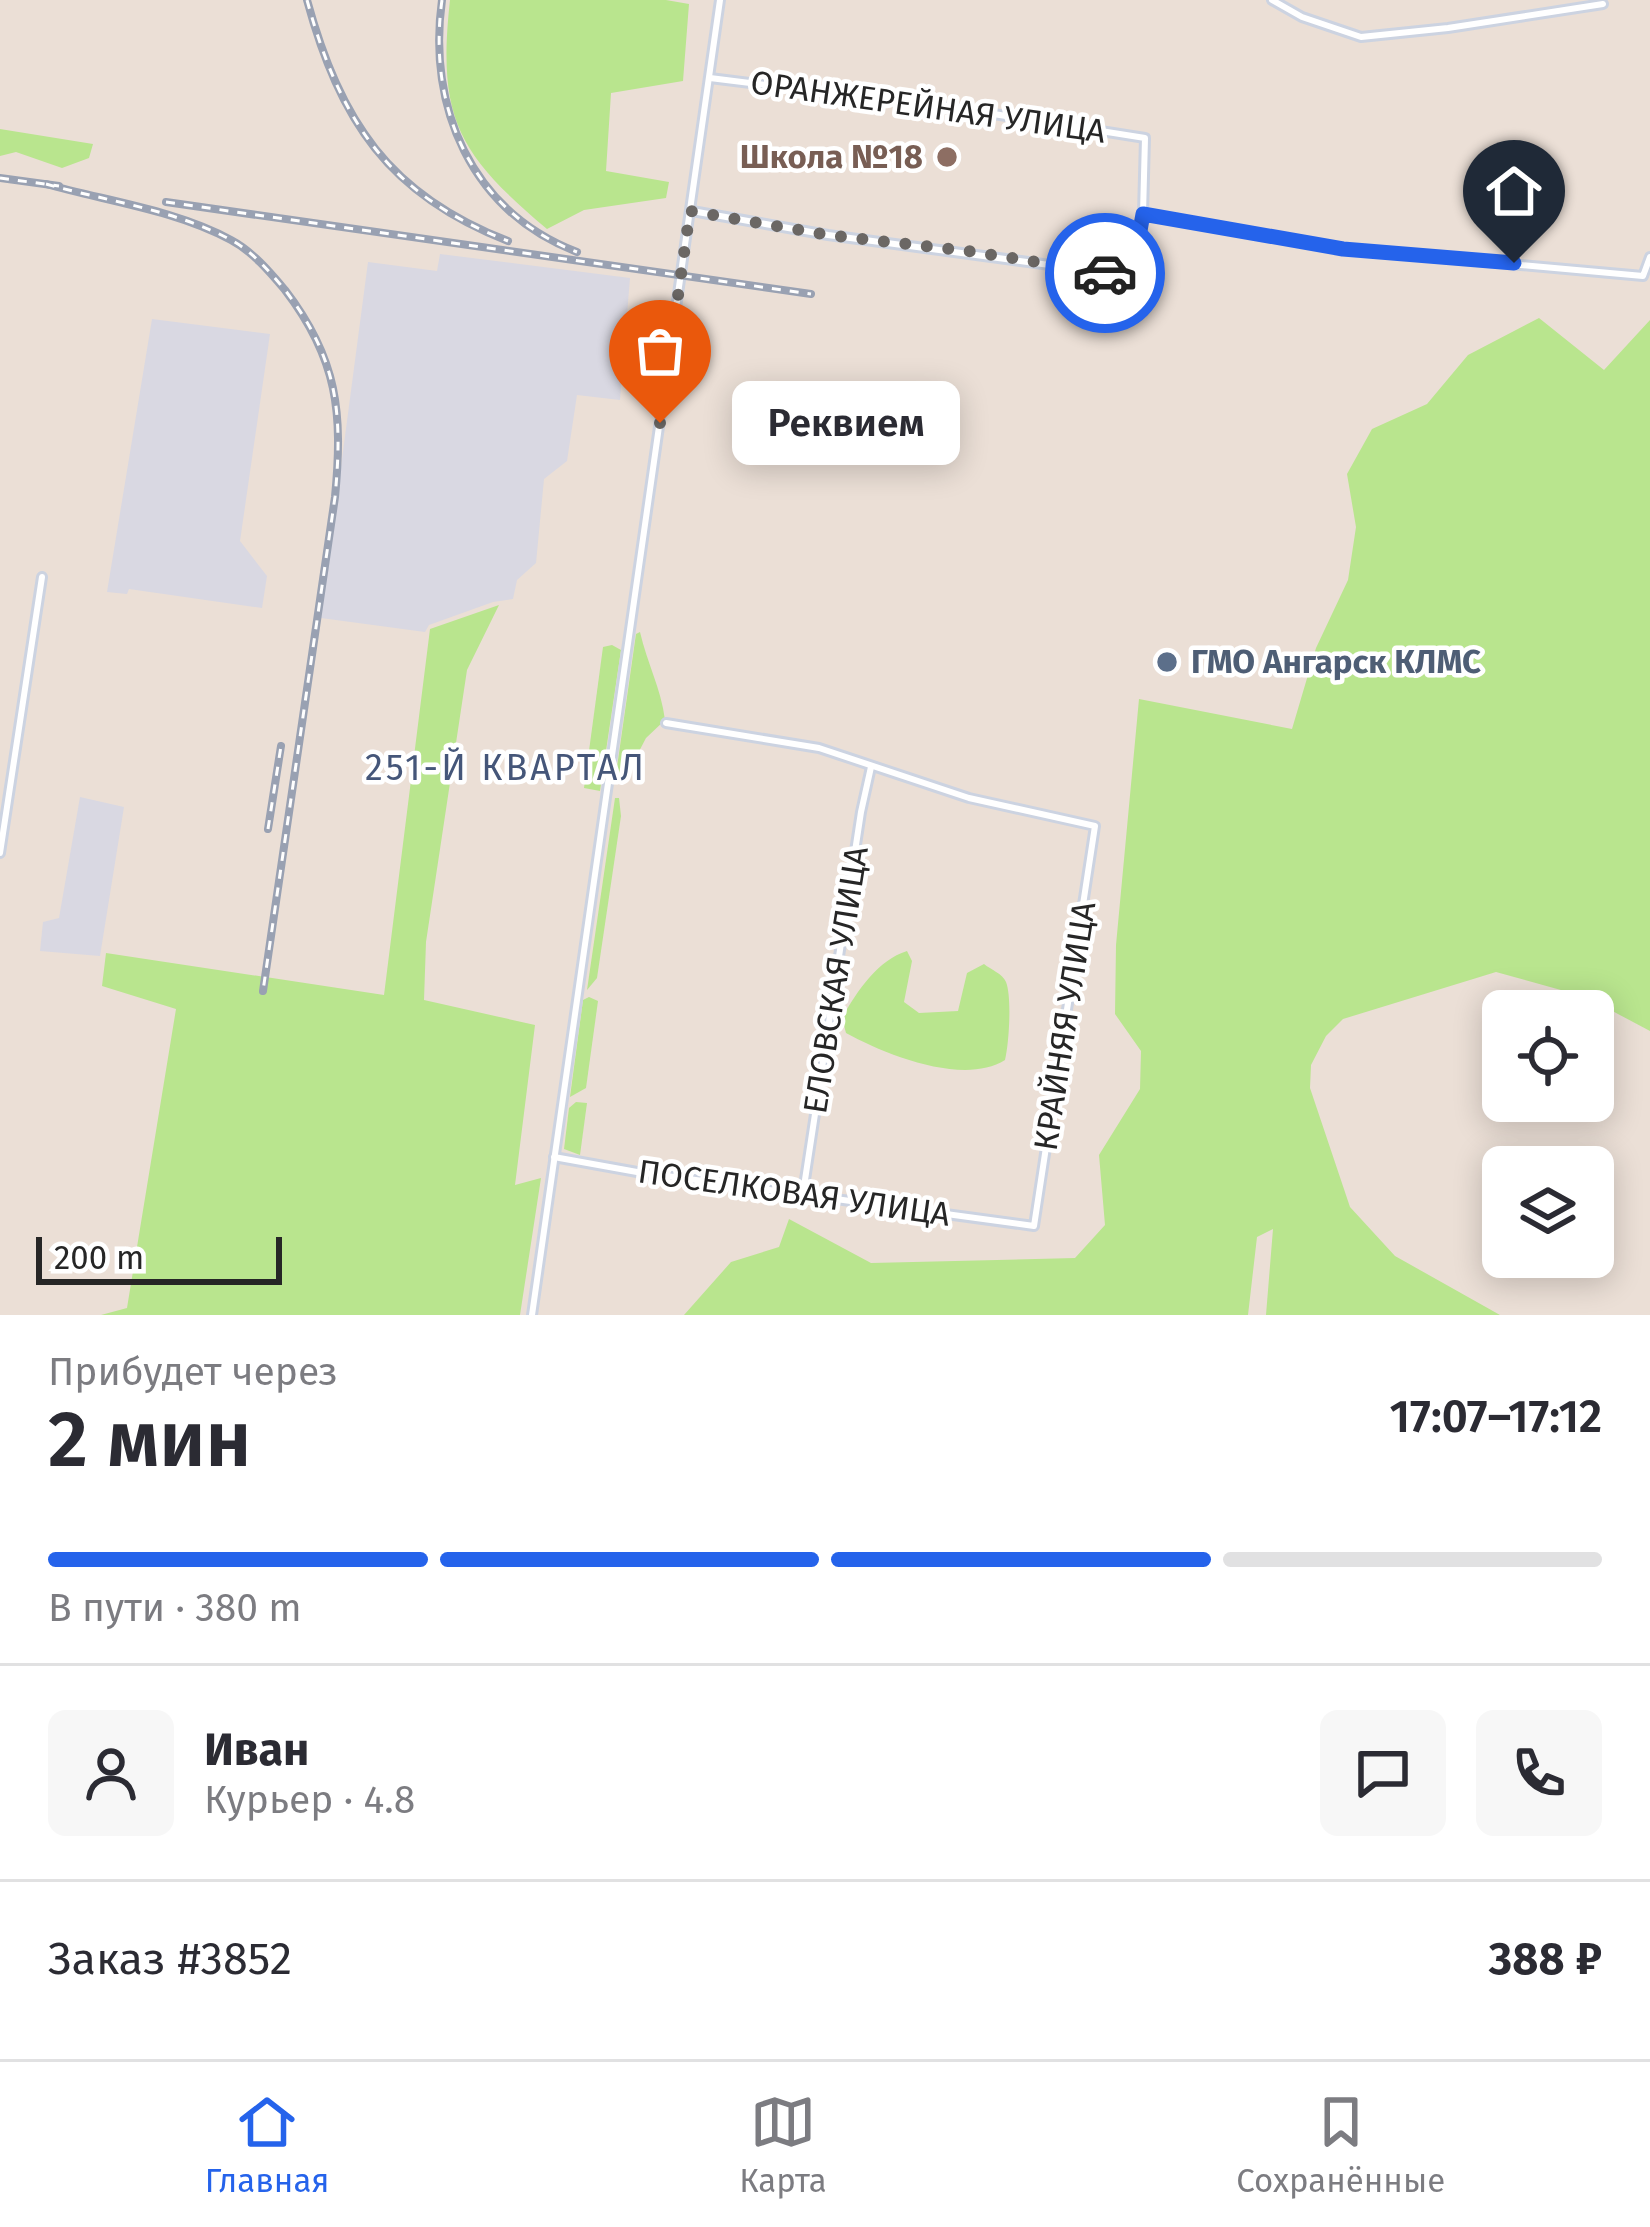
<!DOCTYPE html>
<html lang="ru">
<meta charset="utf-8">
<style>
body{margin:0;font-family:"Fira Sans",sans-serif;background:#f7f7f7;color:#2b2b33;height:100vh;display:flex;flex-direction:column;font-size:45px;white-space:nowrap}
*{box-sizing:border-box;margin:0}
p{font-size:39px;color:#7c7c81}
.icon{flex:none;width:66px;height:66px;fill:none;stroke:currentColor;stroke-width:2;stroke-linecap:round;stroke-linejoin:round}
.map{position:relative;height:1315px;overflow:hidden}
.details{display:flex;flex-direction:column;background:#fff;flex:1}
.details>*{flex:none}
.buttons{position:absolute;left:1482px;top:990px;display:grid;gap:24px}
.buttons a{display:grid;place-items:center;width:132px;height:132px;border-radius:18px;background:#fff;box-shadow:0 6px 30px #0003;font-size:60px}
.scale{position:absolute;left:36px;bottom:30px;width:246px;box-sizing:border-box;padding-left:12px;border:6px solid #262626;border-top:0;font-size:33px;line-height:42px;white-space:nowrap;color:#262626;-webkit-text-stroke:9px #fff;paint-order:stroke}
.pin{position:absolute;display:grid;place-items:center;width:102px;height:102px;color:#fff;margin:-123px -51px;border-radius:50% 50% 50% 0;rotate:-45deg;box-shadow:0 0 12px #0007}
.pin .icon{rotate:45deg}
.courier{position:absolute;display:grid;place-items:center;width:120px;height:120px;margin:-60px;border:9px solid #2563eb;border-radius:50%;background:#fff;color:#222;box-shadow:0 3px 15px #0007}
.bubble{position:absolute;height:84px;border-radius:18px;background:#fff;box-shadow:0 6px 30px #0003;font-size:39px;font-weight:600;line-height:84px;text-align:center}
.headline em{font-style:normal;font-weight:600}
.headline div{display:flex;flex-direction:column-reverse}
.headline{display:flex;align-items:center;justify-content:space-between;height:204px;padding:0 48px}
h1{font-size:78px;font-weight:600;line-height:90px}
.bar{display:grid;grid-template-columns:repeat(4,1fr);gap:18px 12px;align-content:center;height:144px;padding:0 48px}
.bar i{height:15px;border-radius:9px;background:#e1e1e2}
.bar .on{background:#2563eb}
.bar p{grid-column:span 4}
.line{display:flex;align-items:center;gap:30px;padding:0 48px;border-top:3px solid #e1e1e2}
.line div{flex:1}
.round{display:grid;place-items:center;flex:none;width:126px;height:126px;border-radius:18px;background:#f7f7f7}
.menu{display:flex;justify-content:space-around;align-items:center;height:168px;border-top:3px solid #e1e1e2;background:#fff;font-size:33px;color:#7c7c81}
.menu a{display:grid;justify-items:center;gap:6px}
.menu .on{color:#2563eb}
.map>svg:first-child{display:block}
.industrial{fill:#d9d8e2}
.green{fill:#b9e58e}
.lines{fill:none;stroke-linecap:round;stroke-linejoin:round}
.street-casing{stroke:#ccd3e1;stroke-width:12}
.street{stroke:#fff;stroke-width:6}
.rail-casing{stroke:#99a1b2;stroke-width:8}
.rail{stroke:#fff;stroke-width:3;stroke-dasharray:9;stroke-linecap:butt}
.done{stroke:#6b6764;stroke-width:12;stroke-dasharray:0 21.6}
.route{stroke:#2563eb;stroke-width:15}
.education-dot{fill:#8d6e63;stroke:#fff;stroke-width:4.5}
.service-dot{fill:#5c6f8a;stroke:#fff;stroke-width:4.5}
.labels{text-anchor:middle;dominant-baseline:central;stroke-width:9;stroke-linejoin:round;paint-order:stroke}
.street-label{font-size:33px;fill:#262626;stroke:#fff}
.education-label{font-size:33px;font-weight:bold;fill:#785e54;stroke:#fff;text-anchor:end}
.service-label{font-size:33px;font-weight:bold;fill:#4e5e75;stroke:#fff;text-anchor:start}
.neighbourhood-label{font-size:36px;letter-spacing:3px;fill:#455679;stroke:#fff}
</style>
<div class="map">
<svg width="1650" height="1315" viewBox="0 0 1650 1315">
<rect width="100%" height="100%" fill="#ebdfd6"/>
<g class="industrial">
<path d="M440 254 630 278 620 400 577 395 567 461 544 479 536 563 517 580 513 599 493 602 429 625 425 632 321 618 368 262 437 271Z"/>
<path d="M152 319 270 334 240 541 267 576 262 608 129 589 127 594 107 592Z"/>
<path d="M80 797 124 807 100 956 40 951 43 922 59 918Z"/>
</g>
<g class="green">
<path d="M450 0H666L689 4 683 81 611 93 606 171 669 182 666 198 584 210 547 229C458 154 437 118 450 0Z"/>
<path d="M0 129 93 144 89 158 62 168 16 152 0 156Z"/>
<path d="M1539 318 1604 370 1650 320V1031L1586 997 1496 972 1343 1019 1326 1036 1311 1065 1310 1088 1350 1207 1395 1256 1500 1315H1266L1273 1229 1257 1237 1248 1315H684L731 1262 779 1247 789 1219 871 1263 1075 1258 1105 1225 1099 1155 1140 1089 1141 1051 1115 1014 1116 945 1139 699 1292 729 1316 648 1348 580 1356 527 1347 474 1372 429 1427 404 1468 355Z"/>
<path d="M499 605 467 670 426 942 424 1000 535 1025 515 1185 541 1178 520 1315H101L127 1308 176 1009 102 986 106 953 384 995 430 629Z"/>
<path d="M640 632C647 663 661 688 665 720L646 738 624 780 615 781 636 634Z"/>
<path d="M612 645 621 650 600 791 584 788 603 647Z"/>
<path d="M615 798H619L621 816 597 978 587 990Z"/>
<path d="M907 951 912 961 904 1002 919 1013 958 1011 967 973 984 964C990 969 1003 974 1006 982 1012 997 1009 1044 1005 1060 964 1086 886 1055 846 1033L842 1018C857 991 878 960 907 951Z"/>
<path d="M589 997 598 1001 586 1088 570 1097 583 1000Z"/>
<path d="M576 1102 587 1103 580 1155 564 1149 569 1108Z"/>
</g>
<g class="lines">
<g class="street-casing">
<g id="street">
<path d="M1272 0 1302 17 1361 37 1448 28 1603 4"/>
<path d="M692 211 828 235 1124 275H1132L1143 214 1145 138 981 112 710 78"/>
<path d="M1143 214 1343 249 1643 276 1650 257"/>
<path d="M0 853 42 577"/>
<path d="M554 1157 637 1172 1034 1226 1095 826 969 798 819 748 666 723"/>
<path d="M803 1193 861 812 871 767"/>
<path d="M532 1315 720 0"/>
</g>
</g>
<use href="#street" class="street"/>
<g class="rail-casing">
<g id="rail">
<path d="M307 0C340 121 389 195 508 241"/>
<path d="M442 0C427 107 471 211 577 252"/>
<path d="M0 178 59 186"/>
<path d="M46 184C106 201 176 210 231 240 252 251 270 272 285 290 338 359 343 413 335 497L263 991"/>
<path d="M166 202 811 294"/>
<path d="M268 829 281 746"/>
</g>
</g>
<use href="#rail" class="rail"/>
</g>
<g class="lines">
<path class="done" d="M660 423 690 211 828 235 968 251 1105 273"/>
<path class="route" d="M1105 273 1132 275 1143 214 1343 249 1514 263"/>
</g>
<circle class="education-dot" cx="947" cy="157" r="12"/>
<circle class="service-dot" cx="1167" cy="662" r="12"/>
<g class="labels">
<g class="street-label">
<text transform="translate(928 107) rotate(8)">ОРАНЖЕРЕЙНАЯ УЛИЦА</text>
<text transform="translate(836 980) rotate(-81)">ЕЛОВСКАЯ УЛИЦА</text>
<text transform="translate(1065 1026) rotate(-81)">КРАЙНЯЯ УЛИЦА</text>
<text transform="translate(794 1193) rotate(8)">ПОСЕЛКОВАЯ УЛИЦА</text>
</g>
<g class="education-label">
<text x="923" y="157">Школа №18</text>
</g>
<g class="service-label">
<text x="1191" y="662">ГМО Ангарск КЛМС</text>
</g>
<g class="neighbourhood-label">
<text x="506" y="768">251-Й КВАРТАЛ</text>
</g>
</g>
</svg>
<div class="buttons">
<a><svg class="icon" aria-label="locate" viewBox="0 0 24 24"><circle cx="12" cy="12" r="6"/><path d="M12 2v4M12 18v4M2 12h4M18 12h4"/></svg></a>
<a><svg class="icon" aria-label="layers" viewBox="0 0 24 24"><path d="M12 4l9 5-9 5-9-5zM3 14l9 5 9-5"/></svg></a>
</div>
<div class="scale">200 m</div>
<div class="pin" style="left:660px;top:423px;background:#ea580c"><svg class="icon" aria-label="bag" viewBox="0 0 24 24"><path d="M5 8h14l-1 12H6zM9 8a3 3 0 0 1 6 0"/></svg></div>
<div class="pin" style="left:1514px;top:263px;background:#1f2937"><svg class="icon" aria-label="home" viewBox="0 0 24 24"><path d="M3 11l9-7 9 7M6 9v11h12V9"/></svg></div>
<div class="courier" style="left:1105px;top:273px"><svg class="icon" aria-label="car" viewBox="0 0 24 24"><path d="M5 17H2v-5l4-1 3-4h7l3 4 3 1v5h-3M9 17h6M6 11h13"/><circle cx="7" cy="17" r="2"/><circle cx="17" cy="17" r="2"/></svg></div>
<div class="bubble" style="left:732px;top:381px;width:228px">Реквием</div>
</div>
<section class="details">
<div class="headline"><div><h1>2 мин</h1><p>Прибудет через</p></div><em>17:07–17:12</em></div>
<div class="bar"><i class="on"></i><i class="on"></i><i class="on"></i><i></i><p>В пути · 380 m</p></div>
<div class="line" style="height:216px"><a class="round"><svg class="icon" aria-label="person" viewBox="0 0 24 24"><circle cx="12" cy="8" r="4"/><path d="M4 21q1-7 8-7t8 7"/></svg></a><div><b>Иван</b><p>Курьер · 4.8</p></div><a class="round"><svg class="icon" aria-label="chat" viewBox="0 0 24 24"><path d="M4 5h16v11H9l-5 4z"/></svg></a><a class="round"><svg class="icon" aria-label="phone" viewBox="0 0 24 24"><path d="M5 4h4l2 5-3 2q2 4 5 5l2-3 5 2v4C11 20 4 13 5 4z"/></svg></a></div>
<div class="line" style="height:156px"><div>Заказ #3852</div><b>388 ₽</b></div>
</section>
<nav class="menu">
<a class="on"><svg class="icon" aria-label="home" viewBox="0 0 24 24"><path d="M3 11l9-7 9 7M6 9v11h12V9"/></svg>Главная</a>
<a><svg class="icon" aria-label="map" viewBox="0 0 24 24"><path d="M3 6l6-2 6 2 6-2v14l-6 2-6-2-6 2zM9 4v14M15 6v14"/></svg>Карта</a>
<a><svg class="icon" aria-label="saved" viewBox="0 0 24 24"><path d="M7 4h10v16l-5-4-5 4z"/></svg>Сохранённые</a>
</nav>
